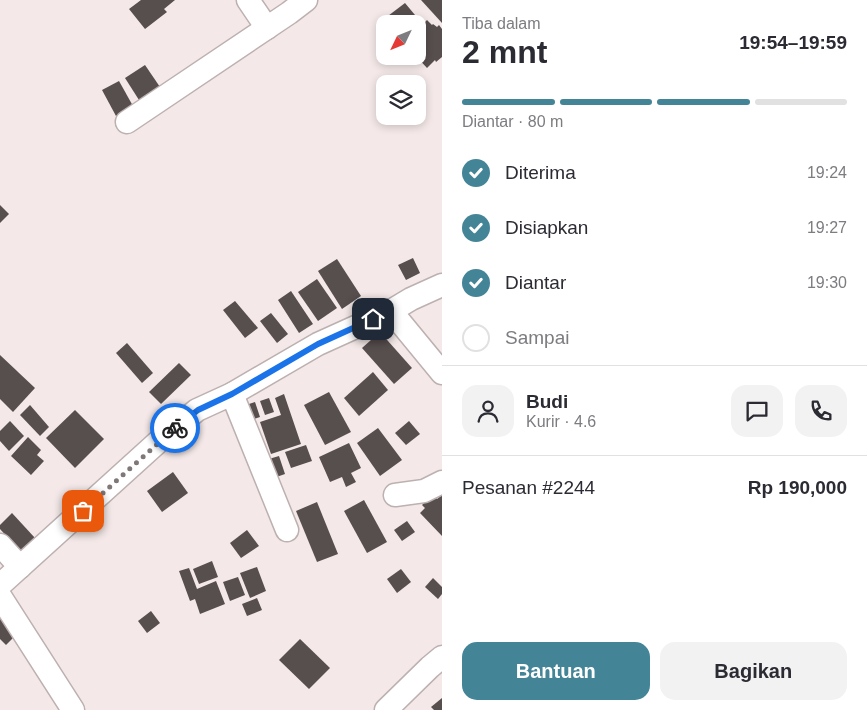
<!DOCTYPE html>
<html lang="id">
<meta charset="utf-8">
<style>
body{margin:0;font-family:Arial,sans-serif;background:#f2f2f3;color:#2b2b33;height:100vh;display:flex;flex-direction:column;font-size:19px;white-space:nowrap}
*{box-sizing:border-box;margin:0}
p{font-size:16px;color:#7c7c81}
.icon{flex:none;width:28px;height:28px;fill:none;stroke:currentColor;stroke-width:2;stroke-linecap:round;stroke-linejoin:round}
.map{position:relative;flex:1;overflow:hidden}
.sheet{display:flex;flex-direction:column;background:#fff;width:425px}
.sheet>*{flex:none}
.needle{width:32px;rotate:227deg}
.fabs{position:absolute;left:376px;top:15px;display:grid;gap:10px}
.fabs a{display:grid;place-items:center;width:50px;height:50px;border-radius:10px;background:#fff;box-shadow:0 2px 8px #0003;font-size:25px}
.pin{position:absolute;display:grid;place-items:center;width:42px;height:42px;color:#fff;margin:-21px;border-radius:10px;box-shadow:0 2px 8px #0006}
.courier{position:absolute;display:grid;place-items:center;width:50px;height:50px;margin:-25px;border:4px solid #1a73e8;border-radius:50%;background:#fff;color:#222;box-shadow:0 1px 6px #0007}
.overview em{font-style:normal;font-weight:700}
.overview div{display:flex;flex-direction:column-reverse}
.overview{display:flex;align-items:center;justify-content:space-between;height:85px;padding:0 20px}
h1{font-size:32px;font-weight:700;line-height:38px}
.bar{display:grid;grid-template-columns:repeat(4,1fr);gap:8px 5px;align-content:center;height:60px;padding:0 20px}
.bar i{height:6px;border-radius:4px;background:#e1e1e2}
.bar .on{background:#438497}
.bar p{grid-column:span 4}
.line{display:flex;align-items:center;gap:12px;padding:0 20px;border-top:1px solid #e1e1e2}
.line div{flex:1}
.round{display:grid;place-items:center;flex:none;width:52px;height:52px;border-radius:15px;background:#f2f2f3}
ol{padding:0 20px;list-style:none}
li{display:flex;align-items:center;gap:15px;height:55px}
li p{margin-inline-start:auto}
li .icon{padding:5px;border-radius:50%;background:#438497;color:#fff;stroke-width:4}
li:last-child{color:#7c7c81}
li i{width:28px;height:28px;border:2px solid #e1e1e2;border-radius:50%}
.primary-button{display:flex;gap:10px;margin-top:auto;padding:10px 20px}
.primary-button a{flex:1;height:58px;border-radius:15px;background:#438497;color:#fff;font-size:20px;font-weight:700;line-height:58px;text-align:center}
.primary-button a+a{background:#f2f2f3;color:#2b2b33}
main{display:flex;flex:1;min-height:0}
.map>svg:first-child{display:block}
.building{fill:#574e4e}
.lines{fill:none;stroke-linecap:round;stroke-linejoin:round}
.minor-casing{stroke:#bcb1b0;stroke-width:25}
.minor{stroke:#fff;stroke-width:22}
.done{stroke:#7f7878;stroke-width:5;stroke-dasharray:0 9}
.route{stroke:#1a73e8;stroke-width:6}
</style>
<main>
<div class="map">
<svg width="442" height="710" viewBox="0 0 442 710">
<rect width="100%" height="100%" fill="#f4e9e8"/>
<g class="building">
<path d="M141 0H175L164 9 167 12 145 29 129 9Z"/>
<path d="M421 0H442V23Z"/>
<path d="M405 3 415 15 409 19 413 24H388L384 19Z"/>
<path d="M427 20 432 25 433 24 437 27 439 25 442 29V57L436 62 435 60 427 68 416 56H418V29Z"/>
<path d="M145 65 160 87 139 100 125 78Z"/>
<path d="M119 81 133 106 116 116 102 90Z"/>
<path d="M0 205 9 214 0 223Z"/>
<path d="M413 258 420 273 406 280 398 265Z"/>
<path d="M337 259 361 296 342 309 318 271Z"/>
<path d="M317 279 337 308 318 321 298 292Z"/>
<path d="M291 291 313 324 299 333 278 300Z"/>
<path d="M235 301 258 328 245 338 223 310Z"/>
<path d="M271 313 288 334 277 343 260 321Z"/>
<path d="M380 332 412 368 394 384 362 348Z"/>
<path d="M127 343 153 373 142 383 116 353Z"/>
<path d="M0 355 35 388 13 412 0 399Z"/>
<path d="M179 363 191 375 161 404 149 392Z"/>
<path d="M373 372 388 390 359 416 344 398Z"/>
<path d="M329 392 351 432 325 445 304 405Z"/>
<path d="M284 394 301 444 271 454 260 422 281 415 275 398Z"/>
<path d="M269 398 274 412 265 415 260 401Z"/>
<path d="M255 402 260 417 245 422 240 407Z"/>
<path d="M30 405 49 427 40 436 20 415Z"/>
<path d="M75 410 104 439 75 468 46 438Z"/>
<path d="M10 421 24 436 9 451 0 441V431Z"/>
<path d="M409 421 420 434 406 445 395 433Z"/>
<path d="M378 428 402 460 380 476 357 443Z"/>
<path d="M28 437 41 450 37 455 44 461 31 475 11 456Z"/>
<path d="M349 443 361 468 351 473 356 482 346 487 342 477 330 482 319 457Z"/>
<path d="M306 445 312 461 291 468 285 452Z"/>
<path d="M279 456 285 474 268 480 262 461Z"/>
<path d="M173 472 188 493 162 512 147 491Z"/>
<path d="M433 494 437 499 442 495V536L420 513 425 508 422 505Z"/>
<path d="M364 500 387 542 367 553 344 511Z"/>
<path d="M317 502 338 554 317 562 296 511Z"/>
<path d="M12 513 35 538 21 552 0 529V525Z"/>
<path d="M407 521 415 532 402 541 394 530Z"/>
<path d="M247 530 259 546 241 558 230 543Z"/>
<path d="M212 561 218 577 199 584 193 569Z"/>
<path d="M257 567 266 591 250 598 240 573Z"/>
<path d="M189 568 197 589 216 581 225 604 200 614 195 599 190 601 179 571Z"/>
<path d="M401 569 411 582 397 593 387 579Z"/>
<path d="M238 577 245 595 230 601 223 582Z"/>
<path d="M433 578 442 587V594L438 599 425 587Z"/>
<path d="M257 598 262 610 247 616 242 604Z"/>
<path d="M151 611 160 623 147 633 138 621Z"/>
<path d="M0 618 16 635 6 645 0 639Z"/>
<path d="M300 639 330 668 309 689 279 660Z"/>
<path d="M442 698V710H434L431 707Z"/>
</g>
<g class="lines">
<g class="minor-casing">
<g id="minor">
<path d="M248 0 267 28"/>
<path d="M127 122 289 13 306 0"/>
<path d="M391 311 442 373"/>
<path d="M232 394 287 530"/>
<path d="M395 495 424 491 442 482"/>
<path d="M0 545 20 567"/>
<path d="M0 585 159 441 197 410 232 394 318 344 391 311 411 299 442 285"/>
<path d="M0 596 73 710"/>
<path d="M386 710 430 667 442 657"/>
</g>
</g>
<use href="#minor" class="minor"/>
</g>
<g class="lines">
<path class="done" d="M83 511 175 428"/>
<path class="route" d="M175 428 198 410 232 394 318 344 373 319"/>
</g>
</svg>
<div class="fabs">
<a><svg class="needle" viewBox="-14 -14 28 28"><path d="M0-13l5 13h-10z" fill="#e53935"/><path d="M0 13l5-13h-10z" fill="#7c7c81"/></svg></a>
<a><svg class="icon" aria-label="layers" viewBox="0 0 24 24"><path d="M12 4l9 5-9 5-9-5zM3 14l9 5 9-5"/></svg></a>
</div>
<div class="pin" style="left:83px;top:511px;background:#ea580c"><svg class="icon" aria-label="bag" viewBox="0 0 24 24"><path d="M5 8h14l-1 12H6zM9 8a3 3 0 0 1 6 0"/></svg></div>
<div class="pin" style="left:373px;top:319px;background:#1f2937"><svg class="icon" aria-label="home" viewBox="0 0 24 24"><path d="M3 11l9-7 9 7M6 9v11h12V9"/></svg></div>
<div class="courier" style="left:175px;top:428px"><svg class="icon" aria-label="bike" viewBox="0 0 24 24"><circle cx="6" cy="16" r="4"/><circle cx="18" cy="16" r="4"/><path d="M6 16l4-8h5l3 8M10 8l3 8H6M13 5h3"/></svg></div>
</div>
<section class="sheet">
<div class="overview"><div><h1>2 mnt</h1><p>Tiba dalam</p></div><em>19:54–19:59</em></div>
<div class="bar"><i class="on"></i><i class="on"></i><i class="on"></i><i></i><p>Diantar · 80 m</p></div>
<ol>
<li><svg class="icon" aria-label="check" viewBox="0 0 24 24"><path d="M5 12l5 5 9-10"/></svg>Diterima<p>19:24</p></li>
<li><svg class="icon" aria-label="check" viewBox="0 0 24 24"><path d="M5 12l5 5 9-10"/></svg>Disiapkan<p>19:27</p></li>
<li><svg class="icon" aria-label="check" viewBox="0 0 24 24"><path d="M5 12l5 5 9-10"/></svg>Diantar<p>19:30</p></li>
<li><i></i>Sampai</li>
</ol>
<div class="line" style="height:90px"><a class="round"><svg class="icon" aria-label="person" viewBox="0 0 24 24"><circle cx="12" cy="8" r="4"/><path d="M4 21q1-7 8-7t8 7"/></svg></a><div><b>Budi</b><p>Kurir · 4.6</p></div><a class="round"><svg class="icon" aria-label="chat" viewBox="0 0 24 24"><path d="M4 5h16v11H9l-5 4z"/></svg></a><a class="round"><svg class="icon" aria-label="phone" viewBox="0 0 24 24"><path d="M5 4h4l2 5-3 2q2 4 5 5l2-3 5 2v4C11 20 4 13 5 4z"/></svg></a></div>
<div class="line" style="height:65px"><div>Pesanan #2244</div><b>Rp 190,000</b></div>
<div class="primary-button"><a>Bantuan</a><a>Bagikan</a></div>
</section>
</main>
